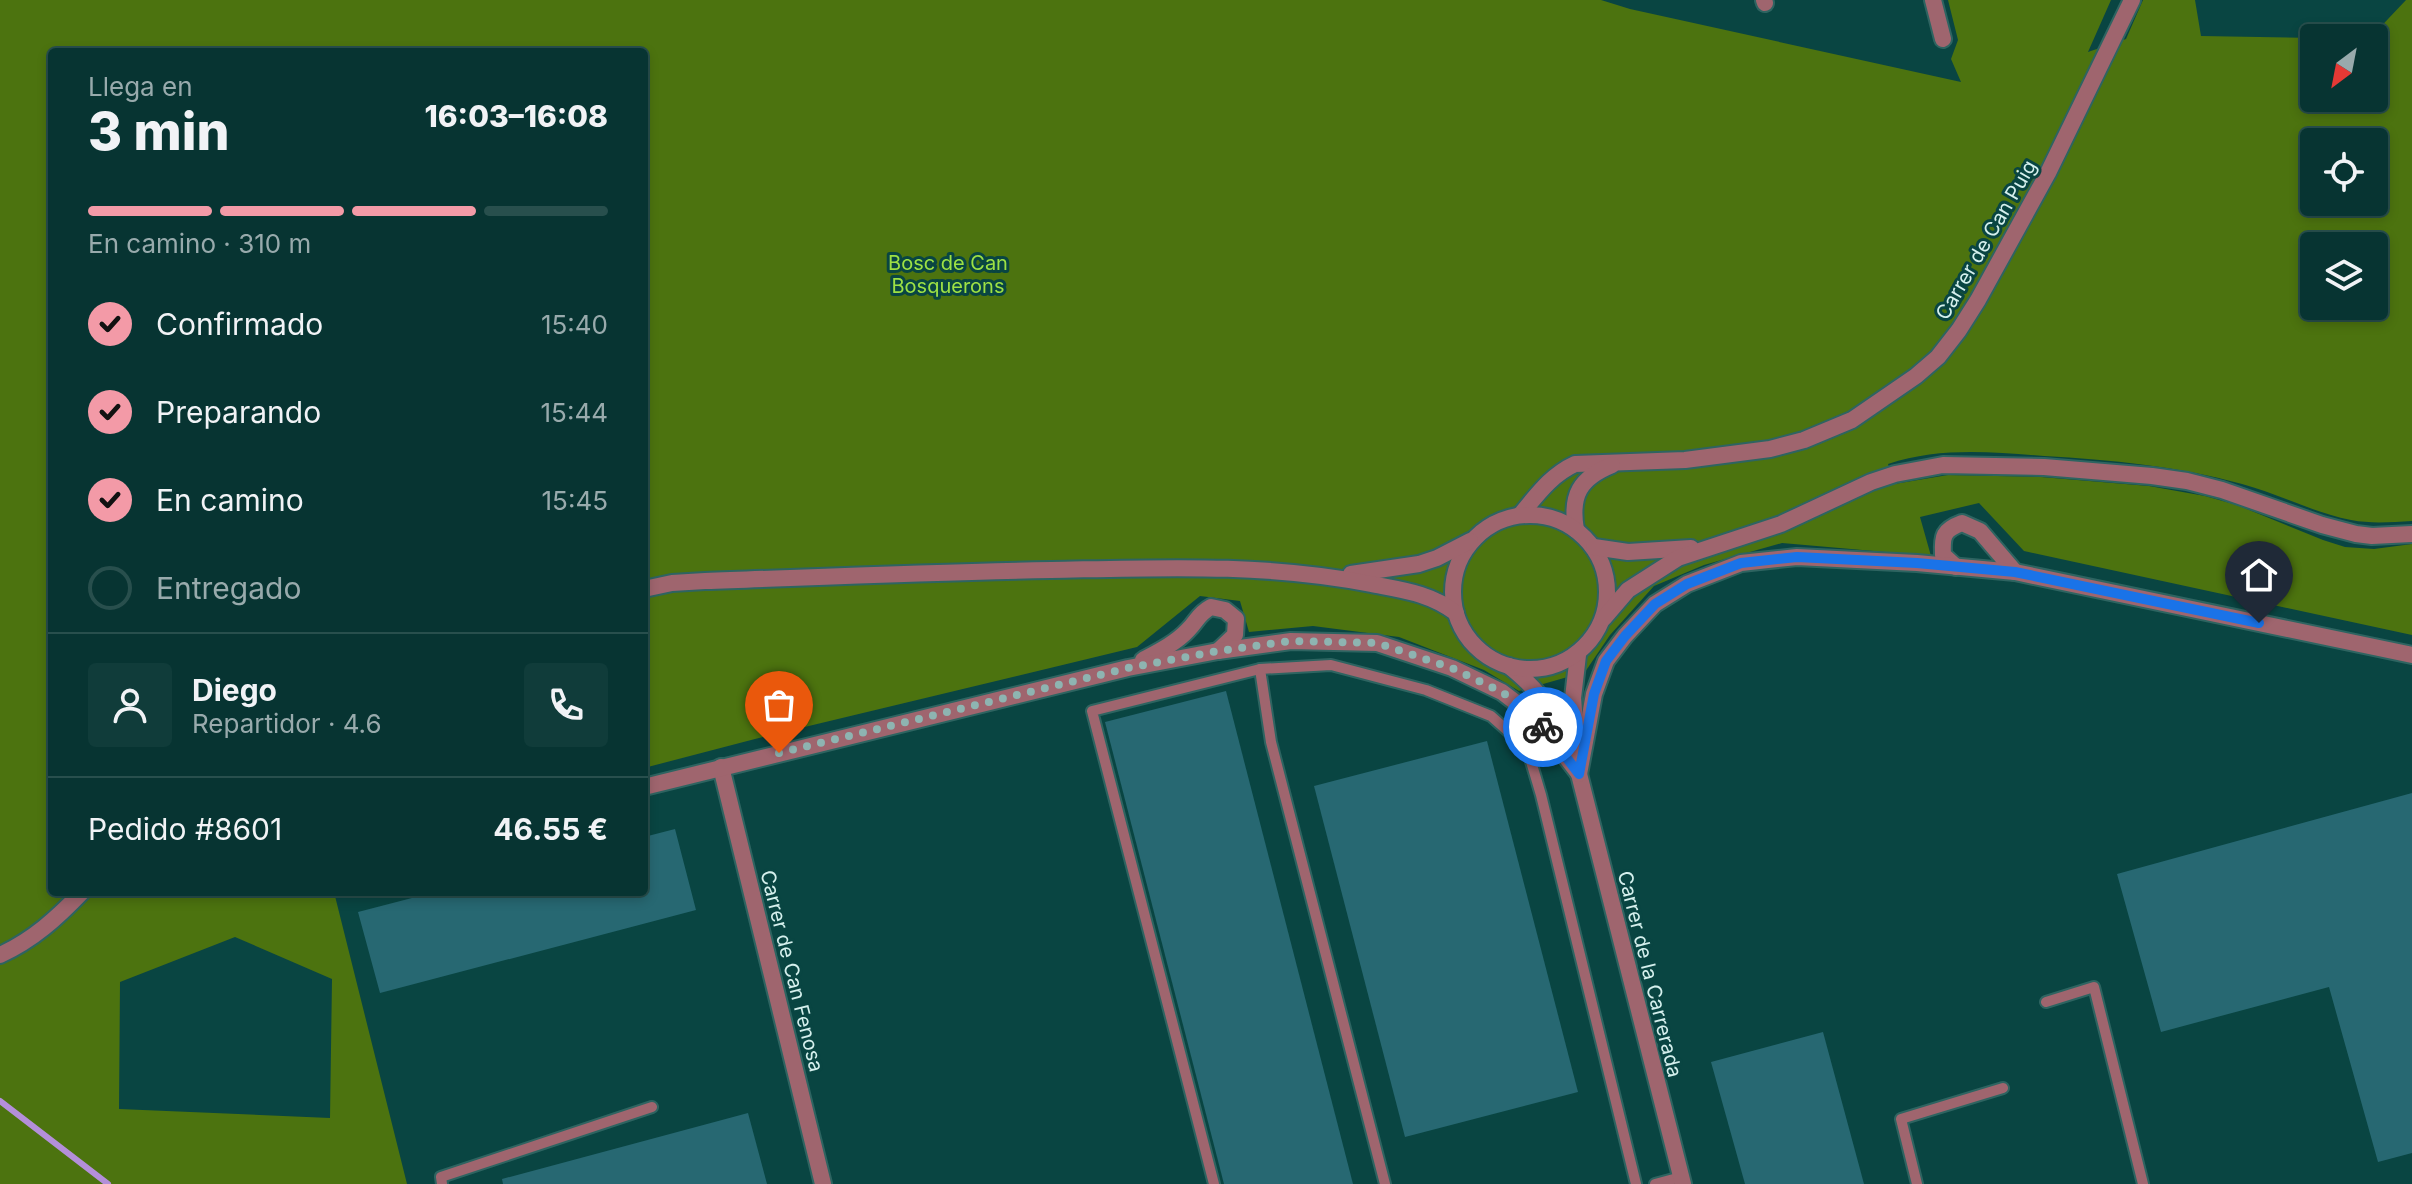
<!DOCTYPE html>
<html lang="es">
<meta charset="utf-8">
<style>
body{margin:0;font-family:Inter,sans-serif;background:#103c3a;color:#f1f3f6;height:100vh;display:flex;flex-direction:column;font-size:30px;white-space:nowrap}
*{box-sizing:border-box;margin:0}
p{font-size:26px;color:#98aaac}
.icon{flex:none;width:44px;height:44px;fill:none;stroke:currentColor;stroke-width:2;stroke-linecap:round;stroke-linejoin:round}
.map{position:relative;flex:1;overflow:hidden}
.details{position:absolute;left:48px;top:48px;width:600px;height:848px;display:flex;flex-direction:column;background:#073432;border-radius:8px;box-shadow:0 4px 12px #0003,0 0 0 2px #284f4d}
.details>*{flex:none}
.needle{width:52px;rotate:212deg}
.fabs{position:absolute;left:2300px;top:24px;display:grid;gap:16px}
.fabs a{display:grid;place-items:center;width:88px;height:88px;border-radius:8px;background:#073432;box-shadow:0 4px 12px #0003,0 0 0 2px #284f4d;font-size:40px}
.pin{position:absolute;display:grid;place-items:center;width:68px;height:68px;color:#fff;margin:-82px -34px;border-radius:50% 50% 50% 0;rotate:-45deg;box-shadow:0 0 8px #0007}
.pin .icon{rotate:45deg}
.courier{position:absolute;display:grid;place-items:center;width:80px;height:80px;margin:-40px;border:6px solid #1a73e8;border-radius:50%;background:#fff;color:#222;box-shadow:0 2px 10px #0007}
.head em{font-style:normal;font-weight:800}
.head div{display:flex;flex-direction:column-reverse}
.head{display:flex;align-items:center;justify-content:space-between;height:136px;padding:0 40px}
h1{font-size:52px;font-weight:800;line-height:60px}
.bar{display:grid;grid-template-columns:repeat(4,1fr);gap:12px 8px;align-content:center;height:96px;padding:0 40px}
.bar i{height:10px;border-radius:6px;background:#284f4d}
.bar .current{background:#f39aa7}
.bar p{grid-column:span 4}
.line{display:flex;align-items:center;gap:20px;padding:0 40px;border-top:2px solid #284f4d}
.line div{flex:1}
.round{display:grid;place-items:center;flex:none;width:84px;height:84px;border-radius:8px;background:#103c3a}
ol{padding:0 40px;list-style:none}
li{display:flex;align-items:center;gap:24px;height:88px}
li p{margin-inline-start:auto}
li .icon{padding:8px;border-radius:50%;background:#f39aa7;color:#111;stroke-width:4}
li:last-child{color:#98aaac}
li i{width:44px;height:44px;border:4px solid #284f4d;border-radius:50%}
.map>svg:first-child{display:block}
.green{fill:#4c730f;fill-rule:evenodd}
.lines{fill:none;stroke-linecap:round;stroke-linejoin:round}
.stream{stroke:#b48fd9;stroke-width:6}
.building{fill:#276872}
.service-casing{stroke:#2e6461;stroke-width:14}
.minor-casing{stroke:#2e6461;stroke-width:20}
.tertiary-casing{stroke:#2e6461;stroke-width:20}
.service{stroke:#9f656e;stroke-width:10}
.minor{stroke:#9f656e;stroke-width:16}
.tertiary{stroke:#9f656e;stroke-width:16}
.done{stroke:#8eb4b1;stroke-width:8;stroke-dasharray:0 14.4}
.route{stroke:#1a73e8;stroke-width:10}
.labels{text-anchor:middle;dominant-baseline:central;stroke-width:6;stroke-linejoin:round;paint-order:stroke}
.street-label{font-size:20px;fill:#d5f0ed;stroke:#094542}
.park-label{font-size:20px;fill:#9de144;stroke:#094542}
</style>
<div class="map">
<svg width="2412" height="1184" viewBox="0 0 2412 1184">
<rect width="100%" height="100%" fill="#094542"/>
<path class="green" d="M0 0H1601L1630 9 1961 82 1951 59 1958 40 1948 0H2111L2088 52 2126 39 2143 0H2195L2201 36 2318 38H2314V98H2374V38H2370L2406 0H2412V521C2392 522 2372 524 2351 520 2314 513 2279 494 2242 484 2177 466 2111 460 2044 456 1991 452 1939 447 1888 464L1894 484 1948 475 2041 477 2149 486 2205 496 2237 505 2323 540 2345 547 2374 549 2412 544V635L2024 551 1979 503 1920 517 1931 556 1782 543 1704 565 1654 586 1610 635 1585 672 1519 691 1484 670 1399 637 1313 626 1249 632 1240 601 1200 596 1137 647 755 739 644 768V52H52V892H334L407 1184H0ZM2314 142H2374V202H2314ZM2314 246H2374V306H2314ZM235 937 332 979 330 1118 119 1109 120 982Z"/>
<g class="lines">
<path class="stream" d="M0 1101 108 1184"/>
</g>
<g class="building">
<path d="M1226 691 1353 1184H1224L1105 722Z"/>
<path d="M1487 741 1578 1092 1405 1137 1314 786Z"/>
<path d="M2412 793V1153L2378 1162 2329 987 2161 1032 2117 874Z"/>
<path d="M675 829 696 910 380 993 358 912 435 892H644V837Z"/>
<path d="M1823 1032 1864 1184H1745L1711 1062Z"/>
<path d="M748 1113 767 1184H503L502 1179Z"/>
</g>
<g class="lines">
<g class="service-casing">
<g id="service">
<path d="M2046 1002 2094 987 2143 1184"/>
<path d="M442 1184 441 1177 652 1107"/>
<path d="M1214 1184 1092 711 1260 669"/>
<path d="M1385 1184 1271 742 1260 669 1331 665 1426 690 1491 716 1527 748 1541 795 1636 1184"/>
<path d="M1655 1184 1681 1177"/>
<path d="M1917 1184 1901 1119 2003 1088"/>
</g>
</g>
<g class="minor-casing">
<g id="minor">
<path d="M1764 0 1765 3"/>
<path d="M1933 0 1943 39"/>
<path d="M1521 514C1537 495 1551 475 1575 464L1685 460 1770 449 1804 440 1852 420 1916 376 1938 357 1959 330 1978 300 2048 173 2132 0"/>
<path d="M1576 530C1570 495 1580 478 1612 465"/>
<path d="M1956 567 1943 555C1942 536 1943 530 1962 523L1980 531 2015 572"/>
<path d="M1578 655 1573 698 1579 774 1683 1184"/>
<path d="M1143 660C1158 652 1176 643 1188 630 1197 621 1198 614 1211 607L1225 610 1236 619 1235 635 1218 651"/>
<path d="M1509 666C1544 694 1549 708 1567 748"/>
<path d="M721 767 823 1184"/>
<path d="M1579 774 1594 694 1606 661 1625 636 1655 604 1687 584 1741 563 1797 557 1917 563 2015 572 2412 655"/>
<path d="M644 787 1128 668 1218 651 1291 641 1377 643 1452 668 1502 692 1536 718 1579 774"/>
</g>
</g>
<g class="tertiary-casing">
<g id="tertiary">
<circle cx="1530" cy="592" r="77"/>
<path d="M1594 547 1628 552 1691 548"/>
<path d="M1351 574 1419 564 1437 558 1470 541"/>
<path d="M644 589 672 583 705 581C820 577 935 572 1051 570 1157 568 1266 563 1371 584 1402 590 1430 593 1456 613"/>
<path d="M1604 618 1628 590 1678 558 1781 524 1871 482 1895 474 1943 465 2044 467 2152 476 2187 481 2222 490 2322 525 2356 534 2372 536 2412 534"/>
<path d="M0 955C33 940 57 918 82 892"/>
</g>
</g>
<use href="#service" class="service"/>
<use href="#minor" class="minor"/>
<use href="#tertiary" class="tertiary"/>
</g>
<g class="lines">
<path class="done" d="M779 753 1128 668 1218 651 1291 641 1377 643 1452 668 1502 692 1536 718 1543 727"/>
<path class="route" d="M1543 727 1579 774 1594 694 1606 661 1625 636 1655 604 1687 584 1741 563 1797 557 1917 563 2015 572 2259 623"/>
</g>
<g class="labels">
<g class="street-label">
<text transform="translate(1986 240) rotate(-60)">Carrer de Can Puig</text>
<text transform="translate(792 971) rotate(76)">Carrer de Can Fenosa</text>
<text transform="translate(1650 974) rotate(76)">Carrer de la Carrerada</text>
</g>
<g class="park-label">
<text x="948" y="263">Bosc de Can<tspan x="948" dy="23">Bosquerons</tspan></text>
</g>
</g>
</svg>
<div class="fabs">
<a><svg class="needle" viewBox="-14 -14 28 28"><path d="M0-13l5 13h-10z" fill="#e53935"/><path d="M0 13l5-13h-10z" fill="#98aaac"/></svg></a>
<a><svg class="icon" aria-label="locate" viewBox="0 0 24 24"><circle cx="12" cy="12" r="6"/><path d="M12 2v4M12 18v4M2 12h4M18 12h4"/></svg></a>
<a><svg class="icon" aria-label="layers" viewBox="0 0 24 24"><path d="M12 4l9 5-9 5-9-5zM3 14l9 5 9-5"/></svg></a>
</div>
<div class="pin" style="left:779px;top:753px;background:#ea580c"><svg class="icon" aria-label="bag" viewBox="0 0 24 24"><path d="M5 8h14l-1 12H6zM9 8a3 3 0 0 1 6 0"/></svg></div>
<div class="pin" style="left:2259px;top:623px;background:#1f2937"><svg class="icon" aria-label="home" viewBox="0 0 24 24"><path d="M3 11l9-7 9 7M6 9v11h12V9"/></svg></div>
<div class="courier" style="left:1543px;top:727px"><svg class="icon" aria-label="bike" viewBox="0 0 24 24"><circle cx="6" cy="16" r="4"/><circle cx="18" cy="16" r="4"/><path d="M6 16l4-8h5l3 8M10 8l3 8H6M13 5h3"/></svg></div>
<section class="details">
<div class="head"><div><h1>3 min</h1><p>Llega en</p></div><em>16:03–16:08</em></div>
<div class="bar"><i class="current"></i><i class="current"></i><i class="current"></i><i></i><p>En camino · 310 m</p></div>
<ol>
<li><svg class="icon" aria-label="check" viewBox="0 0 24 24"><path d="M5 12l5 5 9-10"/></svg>Confirmado<p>15:40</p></li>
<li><svg class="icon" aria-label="check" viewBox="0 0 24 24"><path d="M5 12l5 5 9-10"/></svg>Preparando<p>15:44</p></li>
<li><svg class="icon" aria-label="check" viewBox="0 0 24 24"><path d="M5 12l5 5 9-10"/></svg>En camino<p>15:45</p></li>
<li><i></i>Entregado</li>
</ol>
<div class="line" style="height:144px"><a class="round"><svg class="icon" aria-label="person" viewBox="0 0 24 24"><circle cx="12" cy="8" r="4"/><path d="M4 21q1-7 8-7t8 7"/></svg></a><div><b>Diego</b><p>Repartidor · 4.6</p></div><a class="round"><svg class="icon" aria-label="phone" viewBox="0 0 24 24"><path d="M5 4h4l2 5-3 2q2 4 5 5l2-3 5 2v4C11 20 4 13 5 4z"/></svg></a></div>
<div class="line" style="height:104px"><div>Pedido #8601</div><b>46.55 €</b></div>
</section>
</div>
